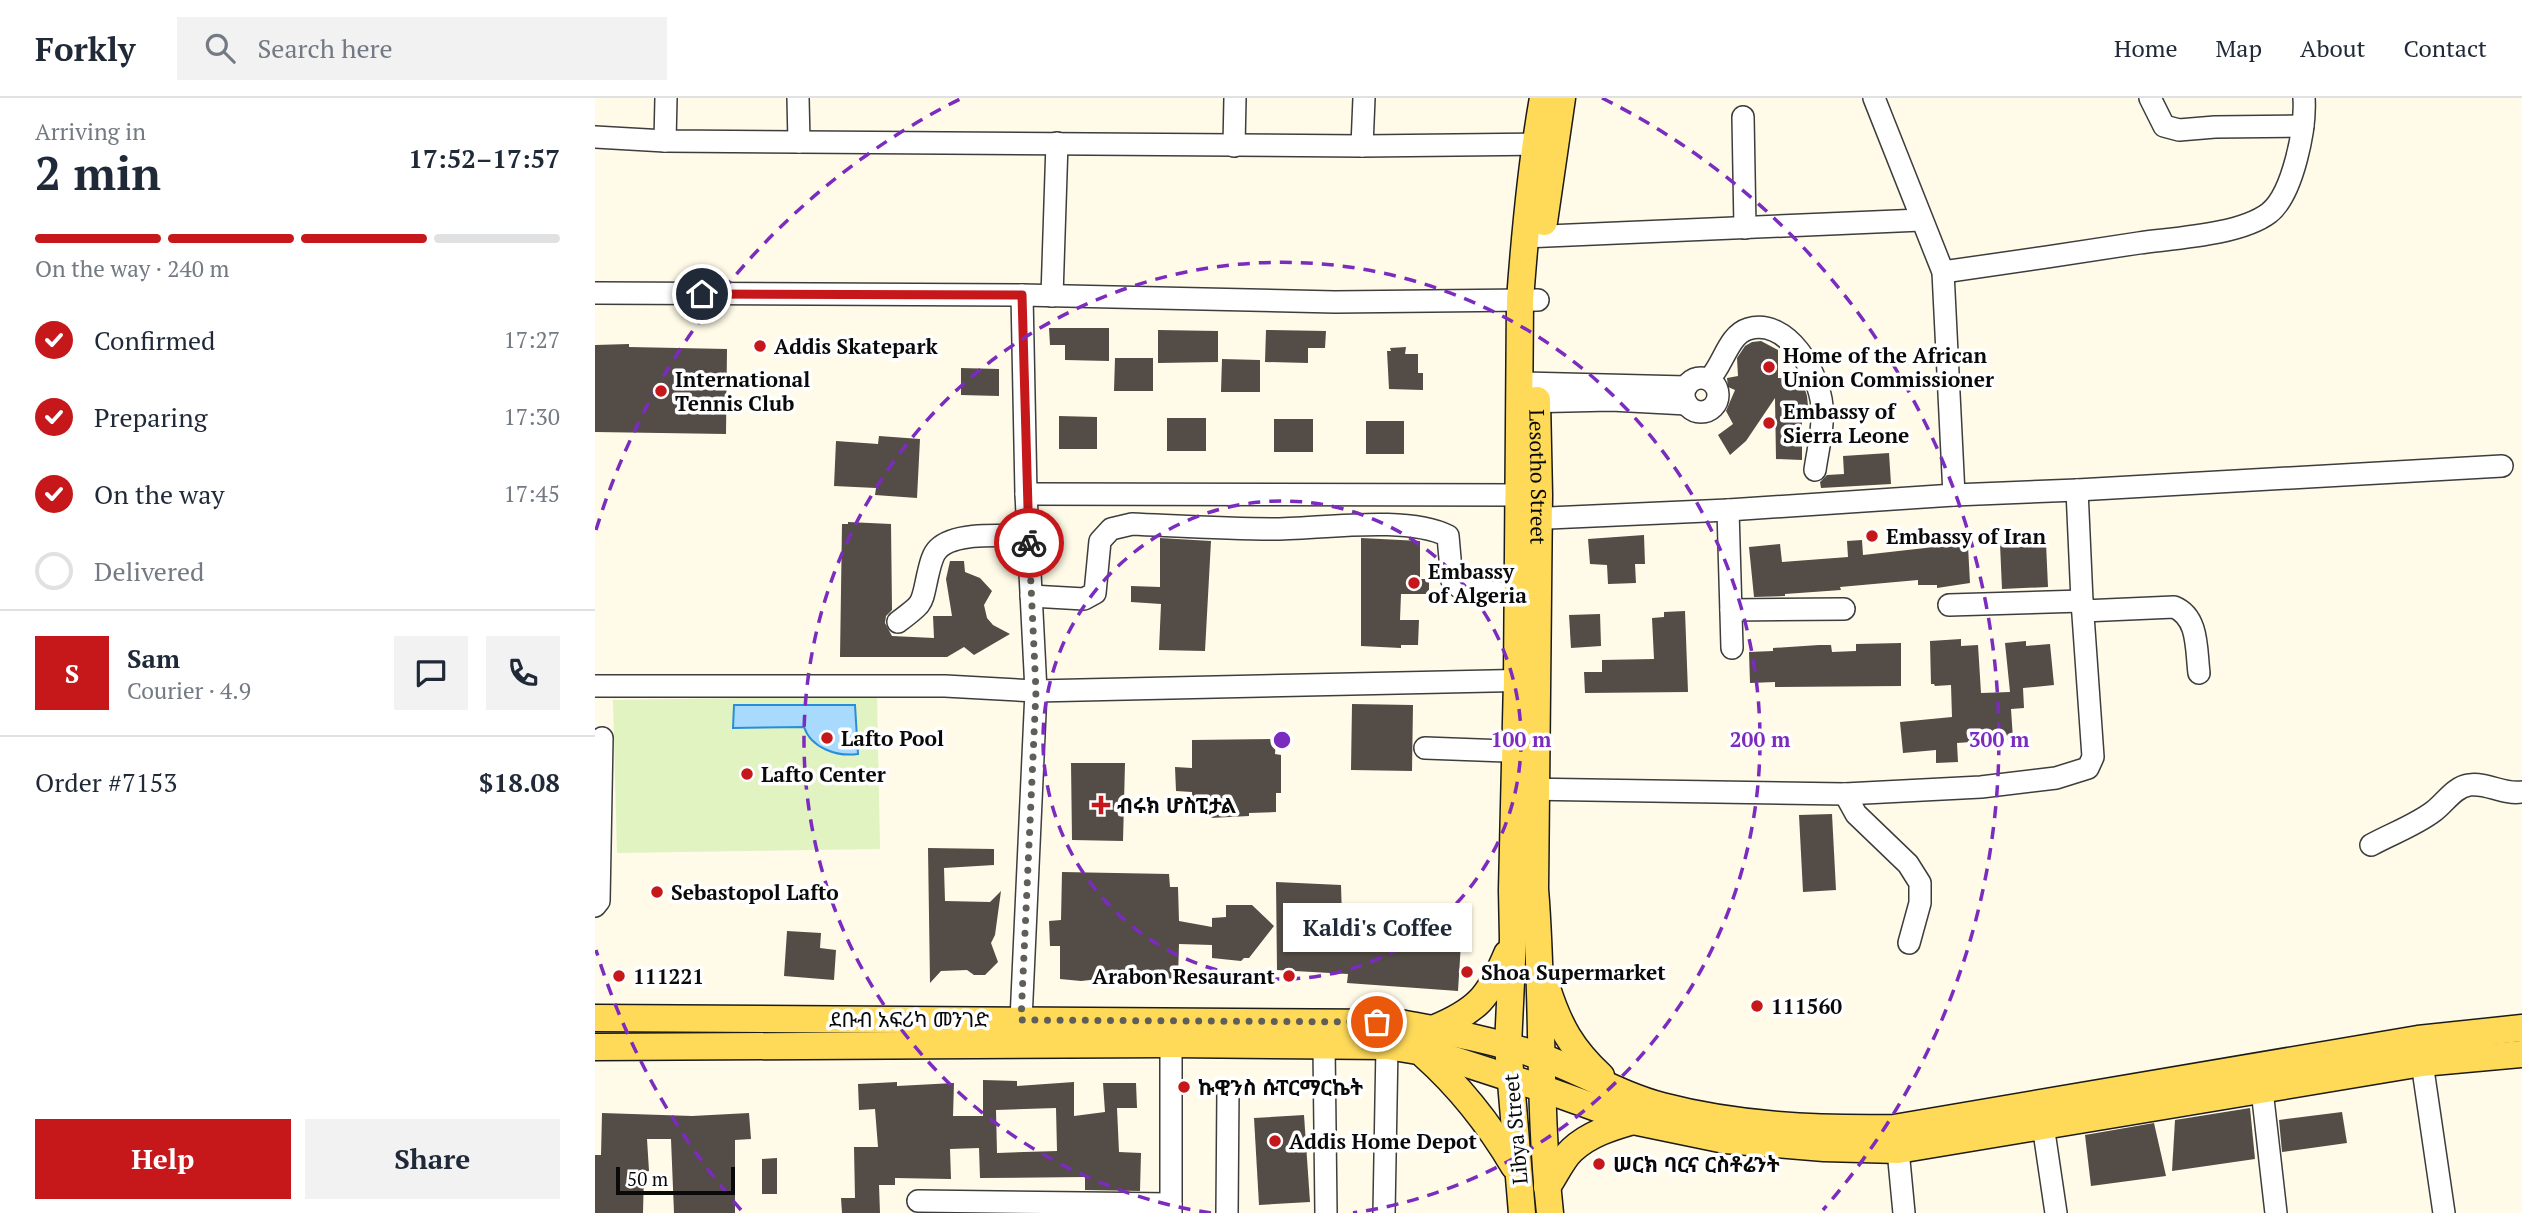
<!DOCTYPE html>
<meta charset="utf-8">
<style>
body{margin:0;font-family:"PT Serif","Noto Sans Ethiopic",serif;background:#f2f2f3;color:#1f2937;height:100vh;display:flex;flex-direction:column;font-size:26px;white-space:nowrap}
*{box-sizing:border-box;margin:0}
p{font-size:23px;color:#747a83}
.icon{flex:none;width:38px;height:38px;fill:none;stroke:currentColor;stroke-width:2;stroke-linecap:round;stroke-linejoin:round}
.map{position:relative;flex:1;overflow:hidden}
.drawer{display:flex;flex-direction:column;background:#fff;width:595px}
.drawer>*{flex:none}
.scale{position:absolute;left:21px;bottom:18px;width:119px;box-sizing:border-box;padding-left:7px;border:4px solid #0a0a0a;border-top:0;font-size:19px;line-height:24px;white-space:nowrap;color:#0a0a0a;-webkit-text-stroke:5px #fff;paint-order:stroke}
.pin{position:absolute;display:grid;place-items:center;width:60px;height:60px;color:#fff;margin:-30px;border:4px solid #fff;border-radius:50%;box-shadow:0 2px 7px #0007}
.courier{position:absolute;display:grid;place-items:center;width:70px;height:70px;margin:-35px;border:5px solid #c6171b;border-radius:50%;background:#fff;color:#222;box-shadow:0 2px 9px #0007}
.bubble{position:absolute;height:49px;border-radius:0px;background:#fff;box-shadow:0 2px 5px #0004;font-size:23px;font-weight:700;line-height:49px;text-align:center}
.overview em{font-style:normal;font-weight:700}
.overview div{display:flex;flex-direction:column-reverse}
.overview{display:flex;align-items:center;justify-content:space-between;height:119px;padding:0 35px}
h1{font-size:46px;font-weight:700;line-height:52px}
.bar{display:grid;grid-template-columns:repeat(4,1fr);gap:10px 7px;align-content:center;height:84px;padding:0 35px}
.bar i{height:9px;border-radius:5px;background:#e0e1e3}
.bar .current{background:#c6171b}
.bar p{grid-column:span 4}
.line{display:flex;align-items:center;gap:18px;padding:0 35px;border-top:2px solid #e0e1e3}
.line div{flex:1}
.round{display:grid;place-items:center;flex:none;width:74px;height:74px;border-radius:0px;background:#f2f2f3}
ol{padding:0 35px;list-style:none}
li{display:flex;align-items:center;gap:21px;height:77px}
li p{margin-inline-start:auto}
li .icon{padding:7px;border-radius:50%;background:#c6171b;color:#fff;stroke-width:4}
li:last-child{color:#747a83}
li i{width:38px;height:38px;border:4px solid #e0e1e3;border-radius:50%}
.button{display:flex;gap:14px;margin-top:auto;padding:14px 35px}
.button a{flex:1;height:80px;border-radius:0px;background:#c6171b;color:#fff;font-size:28px;font-weight:700;line-height:80px;text-align:center}
.button a+a{background:#f2f2f3;color:#1f2937}
header{display:flex;align-items:center;gap:42px;box-sizing:border-box;height:98px;padding:0 35px;background:#fff;border-bottom:2px solid #e0e1e3}
header strong{font-size:33px}
nav{display:flex;gap:38px;margin-inline-start:auto;font-size:24px}
.search{width:490px;height:63px;background:#f2f2f3;display:flex;align-items:center;gap:18px;box-sizing:border-box;padding:0 24px;border-radius:0px;color:#747a83;font-size:26px}
main{display:flex;flex:1;min-height:0}
.map>svg:first-child{display:block}
.pitch{fill:#e0f3c1}
.water{fill:#a7dafc;stroke:#278eda;stroke-width:2}
.building{fill:#544c46;fill-rule:evenodd}
.lines{fill:none;stroke-linecap:round;stroke-linejoin:round}
.minor-casing{stroke:#3d3d3d;stroke-width:24}
.major-casing{stroke:#1b1b1b;stroke-width:29}
.minor{stroke:#fff;stroke-width:21}
.major{stroke:#ffda58;stroke-width:26}
.done{stroke:#605e58;stroke-width:7;stroke-dasharray:0 12.6}
.route{stroke:#c6171b;stroke-width:9}
.ring{fill:none;stroke:#7b2cbf;stroke-width:3.5;stroke-dasharray:12 9}
.poi-dot{fill:#c6171b;stroke:#fff;stroke-width:2.5}
.labels{text-anchor:middle;dominant-baseline:central;stroke-width:7;stroke-linejoin:round;paint-order:stroke}
.poi-label{font-size:21px;font-weight:bold;fill:#0a0a0a;stroke:#fff;text-anchor:start}
.street-label{font-size:21px;fill:#0a0a0a;stroke:#fff}
.centre{fill:#7b2cbf;stroke:#fff;stroke-width:3.5}
.ring-label{font-size:21px;text-anchor:middle;font-weight:bold;fill:#7b2cbf;stroke:#fff;stroke-width:7;stroke-linejoin:round;paint-order:stroke}
</style>
<header>
<strong>Forkly</strong>
<div class="search"><svg class="icon" aria-label="search" viewBox="0 0 24 24"><circle cx="10" cy="10" r="6"/><path d="M15 15l6 6"/></svg>Search here</div>
<nav><a>Home</a><a>Map</a><a>About</a><a>Contact</a></nav>
</header>
<main>
<section class="drawer">
<div class="overview"><div><h1>2 min</h1><p>Arriving in</p></div><em>17:52–17:57</em></div>
<div class="bar"><i class="current"></i><i class="current"></i><i class="current"></i><i></i><p>On the way · 240 m</p></div>
<ol>
<li><svg class="icon" aria-label="check" viewBox="0 0 24 24"><path d="M5 12l5 5 9-10"/></svg>Confirmed<p>17:27</p></li>
<li><svg class="icon" aria-label="check" viewBox="0 0 24 24"><path d="M5 12l5 5 9-10"/></svg>Preparing<p>17:30</p></li>
<li><svg class="icon" aria-label="check" viewBox="0 0 24 24"><path d="M5 12l5 5 9-10"/></svg>On the way<p>17:45</p></li>
<li><i></i>Delivered</li>
</ol>
<div class="line" style="height:126px"><b class="round" style="background:#c6171b;color:#fff">S</b><div><b>Sam</b><p>Courier · 4.9</p></div><a class="round"><svg class="icon" aria-label="chat" viewBox="0 0 24 24"><path d="M4 5h16v11H9l-5 4z"/></svg></a><a class="round"><svg class="icon" aria-label="phone" viewBox="0 0 24 24"><path d="M5 4h4l2 5-3 2q2 4 5 5l2-3 5 2v4C11 20 4 13 5 4z"/></svg></a></div>
<div class="line" style="height:91px"><div>Order #7153</div><b>$18.08</b></div>
<div class="button"><a>Help</a><a>Share</a></div>
</section>
<div class="map">
<svg width="1927" height="1115" viewBox="0 0 1927 1115">
<rect width="100%" height="100%" fill="#fffbe8"/>
<path class="pitch" d="M282 598 285 751 22 755 18 602Z"/>
<path class="water" d="M139 607H260L263 656C242 659 216 650 209 629L138 630Z"/>
<g class="building">
<path d="M454 230H514V263L470 262V247H455Z"/>
<path d="M563 232 623 233V264L563 265Z"/>
<path d="M671 232 731 233 730 250H713V265L670 264Z"/>
<path d="M1166 243 1183 252V280L1205 281 1208 285 1212 298 1214 318H1207V362L1181 361 1180 300 1151 343 1135 357 1123 337 1138 326 1131 313 1140 292 1133 289 1132 280 1143 278 1142 260 1150 248 1157 244Z"/>
<path d="M34 246V249L132 251 131 336 0 334V247Z"/>
<path d="M811 249 810 256H823V275H828V292L794 291 792 253H796L795 250Z"/>
<path d="M520 260H558V293H519Z"/>
<path d="M627 261 665 262V294H626Z"/>
<path d="M366 270 404 271V298L366 297Z"/>
<path d="M464 318 502 319V351H464Z"/>
<rect x="572" y="320" width="39" height="33"/>
<rect x="679" y="321" width="39" height="33"/>
<rect x="771" y="323" width="38" height="33"/>
<path d="M284 338 325 341 322 400 280 397 281 390 239 388 241 343 283 346Z"/>
<path d="M1294 355 1296 386 1226 390 1225 384 1232 377 1249 376 1248 358Z"/>
<path d="M253 424 296 426 297 512 291 518 290 525 297 538 339 540 338 518H357L351 481 355 463H369L370 474 385 480 397 493 389 507 392 520 398 527 415 536 379 557 369 549 352 559H245L247 426H253Z"/>
<path d="M1049 437 1050 466H1040L1041 485 1013 486 1012 467 995 466 993 441Z"/>
<path d="M565 440 616 443 610 553 564 552 566 506 536 504V488L565 489Z"/>
<path d="M766 440 825 443V481H834V496H806L805 522H824L823 547H806V550L766 548Z"/>
<path d="M1348 440 1359 449 1373 448 1375 485 1342 490V487H1323V482L1245 489 1246 492 1190 496V498L1159 499 1154 449 1185 446 1187 464 1253 459 1252 443 1267 442 1268 457 1339 449Z"/>
<path d="M1451 445 1453 489 1407 491 1405 446Z"/>
<path d="M1090 513 1093 594 990 595 989 574H1007V562L1059 561 1057 520 1069 519V514Z"/>
<path d="M1005 516 1006 548 976 550 974 517Z"/>
<path d="M1366 541V548L1383 547 1386 595 1415 594 1410 545 1431 543V548L1455 546 1459 587 1428 590 1429 610 1416 611 1418 641 1362 645 1363 664 1341 665V652L1308 655 1305 624 1357 619 1356 587 1340 588 1339 586H1336L1335 543Z"/>
<path d="M1306 545V588L1180 589V584L1155 585 1154 554 1178 553V550L1224 547H1236L1237 554 1261 553V546Z"/>
<path d="M757 606 818 607 817 673 756 672Z"/>
<path d="M681 641 680 656 686 657V695H681V714L654 715V718L616 720V715H597V694L581 693 580 669 597 670V642Z"/>
<path d="M476 665H530L528 743 477 742Z"/>
<path d="M1237 716 1241 792 1208 794 1204 717Z"/>
<path d="M333 750 399 751V767L349 770 350 803 395 804 406 793 400 837 396 845 403 864 390 877H379L372 872 346 873 335 885Z"/>
<path d="M467 774 574 776 575 789H583L584 823 617 829V820L631 819V807H657L679 828 654 860H649L646 863 617 860V847L584 846 583 880 542 882 534 886 523 885 513 880 486 883 465 881V848H455L454 823 466 822Z"/>
<path d="M681 784 746 787 747 820 867 829 863 893 752 885 753 876 682 872Z"/>
<path d="M192 833 226 835 225 850 241 852 239 882 189 878Z"/>
<path d="M388 982 422 983V988L479 984V1018L510 1014 508 985H541L542 1010H522L524 1054 546 1055 545 1093 490 1092V1079L385 1080 384 1050 355 1051 356 1081 300 1080V1087H284L285 1115H247L246 1100H260L259 1049H283L280 1011 264 1012 263 986 302 984V988L359 985 358 1018H388ZM461 1010 462 1053 402 1055 401 1012Z"/>
<path d="M1655 1010 1660 1061 1577 1073 1580 1022Z"/>
<path d="M1747 1014 1752 1045 1687 1054 1684 1022Z"/>
<path d="M7 1015 97 1018 154 1015 156 1041 140 1042V1115H79L76 1041H52L54 1073 49 1074 48 1115H0V1057H6Z"/>
<path d="M709 1017 715 1104 664 1107 659 1020Z"/>
<path d="M1559 1025 1571 1078 1496 1088 1490 1037Z"/>
<path d="M182 1060V1096H167V1061Z"/>
</g>
<g class="lines">
<g class="minor-casing">
<g id="minor">
<path d="M203 0 204 44"/>
<path d="M1279 0 1348 174 1359 397"/>
<path d="M1555 0 1569 28 1584 32 1620 29 1708 28"/>
<path d="M1148 19 1150 130"/>
<path d="M0 39 70 43 767 48 957 46"/>
<path d="M70 43 71 0"/>
<path d="M639 48 640 0"/>
<path d="M767 48 769 0"/>
<path d="M929 139 1326 122"/>
<path d="M1348 174C1413 165 1479 155 1544 145 1580 140 1645 137 1674 115 1698 96 1711 30 1709 0"/>
<path d="M0 195 427 197 740 204 943 202"/>
<path d="M457 198 462 45"/>
<circle cx="1106" cy="297" r="17"/>
<path d="M1114 281C1128 268 1133 237 1153 231 1192 219 1224 275 1227 308 1229 328 1223 351 1220 372"/>
<path d="M924 285 1091 289"/>
<path d="M927 304 1016 302 1092 306"/>
<path d="M431 396 937 397"/>
<path d="M1133 412 1137 550"/>
<path d="M931 421 1133 412 1359 397 1482 392 1907 368"/>
<path d="M436 498 489 501 500 495 505 443 516 431 537 426C583 428 630 431 677 431 725 431 811 417 853 438L857 483 868 492 936 497"/>
<path d="M1354 507 1487 503"/>
<path d="M1136 512 1249 511"/>
<path d="M1488 513 1579 509C1604 519 1601 552 1604 575"/>
<path d="M303 524C330 504 326 507 333 476 335 468 337 457 343 451 361 433 410 438 434 438"/>
<path d="M0 588H350L441 593 937 582"/>
<path d="M830 650 936 654"/>
<path d="M927 691 1250 696 1386 689 1461 680 1493 670 1498 659 1487 503 1482 392"/>
<path d="M1250 696 1261 716 1313 766 1325 785V805L1314 845"/>
<path d="M1776 747C1796 736 1821 727 1839 713 1850 705 1859 689 1874 687 1892 684 1908 697 1927 694"/>
<path d="M0 808 4 803 7 640"/>
<path d="M426 922 441 593 431 396 427 197"/>
<path d="M576 932V1115"/>
<path d="M729 948 731 1115"/>
<path d="M1825 951 1849 1115"/>
<path d="M1667 992 1681 1115"/>
<path d="M1448 1027 1461 1115"/>
<path d="M1303 1052 1309 1115"/>
<path d="M323 1103 576 1106"/>
<path d="M632 1115 633 991"/>
<path d="M789 1115 792 948"/>
</g>
</g>
<g class="major-casing">
<g id="major">
<path d="M949 124 967 0"/>
<path id="s1" d="M942 302 944 397 940 791C949 899 943 1007 955 1115"/>
<path d="M952 890C964 928 977 951 1006 978"/>
<path d="M0 920 805 925C852 934 899 942 944 958 986 973 1025 997 1067 1008 1143 1028 1221 1031 1299 1030L1823 941 1927 930"/>
<path d="M838 931C882 913 894 899 912 856"/>
<path d="M0 949 575 946 792 948 841 956 946 990 1038 1023 1130 1042 1229 1050 1303 1052 1827 965 1927 956"/>
<path d="M829 957C866 990 894 1026 919 1068"/>
<path d="M952 1089C960 1078 967 1061 977 1052 994 1036 1017 1029 1038 1023"/>
<path d="M927 1115 913 948 918 841 917 792 922 582 925 202C930 134 936 67 948 0"/>
</g>
</g>
<use href="#minor" class="minor"/>
<use href="#major" class="major"/>
</g>
<g class="lines">
<path class="done" d="M434 445 441 593 426 922 782 924"/>
<path class="route" d="M107 196 427 197 434 445"/>
</g>
<g class="ring">
<circle cx="687" cy="642" r="239"/>
<path d="M616 1115A478 478 0 1 1 758 1115"/>
<path d="M146 1112A717 717 0 0 1 1 852M1 432A717 717 0 0 1 367 0M1007 0A717 717 0 0 1 1228 1112"/>
</g>
<g class="poi-dot">
<circle cx="165" cy="248" r="7"/>
<circle cx="1174" cy="269" r="7"/>
<circle cx="66" cy="293" r="7"/>
<circle cx="1174" cy="325" r="7"/>
<circle cx="1277" cy="438" r="7"/>
<circle cx="819" cy="485" r="7"/>
<circle cx="232" cy="640" r="7"/>
<circle cx="152" cy="676" r="7"/>
<path d="M502.5 696.5h7v7h7v7h-7v7h-7v-7h-7v-7h7z"/>
<circle cx="62" cy="794" r="7"/>
<circle cx="872" cy="874" r="7"/>
<circle cx="24" cy="878" r="7"/>
<circle cx="694" cy="878" r="7"/>
<circle cx="1162" cy="908" r="7"/>
<circle cx="589" cy="989" r="7"/>
<circle cx="680" cy="1043" r="7"/>
<circle cx="1004" cy="1066" r="7"/>
</g>
<g class="labels">
<g class="poi-label">
<text x="179" y="248">Addis Skatepark</text>
<text x="1188" y="257">Home of the African<tspan x="1188" dy="24">Union Commissioner</tspan></text>
<text x="80" y="281">International<tspan x="80" dy="24">Tennis Club</tspan></text>
<text x="1188" y="313">Embassy of<tspan x="1188" dy="24">Sierra Leone</tspan></text>
<text x="1291" y="438">Embassy of Iran</text>
<text x="833" y="473">Embassy<tspan x="833" dy="24">of Algeria</tspan></text>
<text x="246" y="640">Lafto Pool</text>
<text x="166" y="676">Lafto Center</text>
<text x="522" y="707">ብሩክ ሆስፒታል</text>
<text x="76" y="794">Sebastopol Lafto</text>
<text x="886" y="874">Shoa Supermarket</text>
<text x="38" y="878">111221</text>
<text x="680" y="878" text-anchor="end">Arabon Resaurant</text>
<text x="1176" y="908">111560</text>
<text x="603" y="989">ኩዊንስ ሱፐርማርኬት</text>
<text x="694" y="1043">Addis Home Depot</text>
<text x="1018" y="1066">ሠርክ ባርና ርስቶሬንት</text>
</g>
<g class="street-label">
<text stroke="none"><textPath href="#s1" startOffset="77">Lesotho Street</textPath></text>
<text x="314" y="921">ደቡብ አፍሪካ መንገድ</text>
<text transform="translate(920 1031) rotate(-95)">Libya Street</text>
</g>
</g>
<circle cx="687" cy="642" r="10" class="centre"/>
<g class="ring-label">
<text x="926" y="649">100 m</text>
<text x="1165" y="649">200 m</text>
<text x="1404" y="649">300 m</text>
</g>
</svg>
<div class="scale">50 m</div>
<div class="pin" style="left:782px;top:924px;background:#ea580c"><svg class="icon" aria-label="bag" viewBox="0 0 24 24"><path d="M5 8h14l-1 12H6zM9 8a3 3 0 0 1 6 0"/></svg></div>
<div class="pin" style="left:107px;top:196px;background:#1f2937"><svg class="icon" aria-label="home" viewBox="0 0 24 24"><path d="M3 11l9-7 9 7M6 9v11h12V9"/></svg></div>
<div class="courier" style="left:434px;top:445px"><svg class="icon" aria-label="bike" viewBox="0 0 24 24"><circle cx="6" cy="16" r="4"/><circle cx="18" cy="16" r="4"/><path d="M6 16l4-8h5l3 8M10 8l3 8H6M13 5h3"/></svg></div>
<div class="bubble" style="left:688px;top:805px;width:189px">Kaldi's Coffee</div>
</div>
</main>
